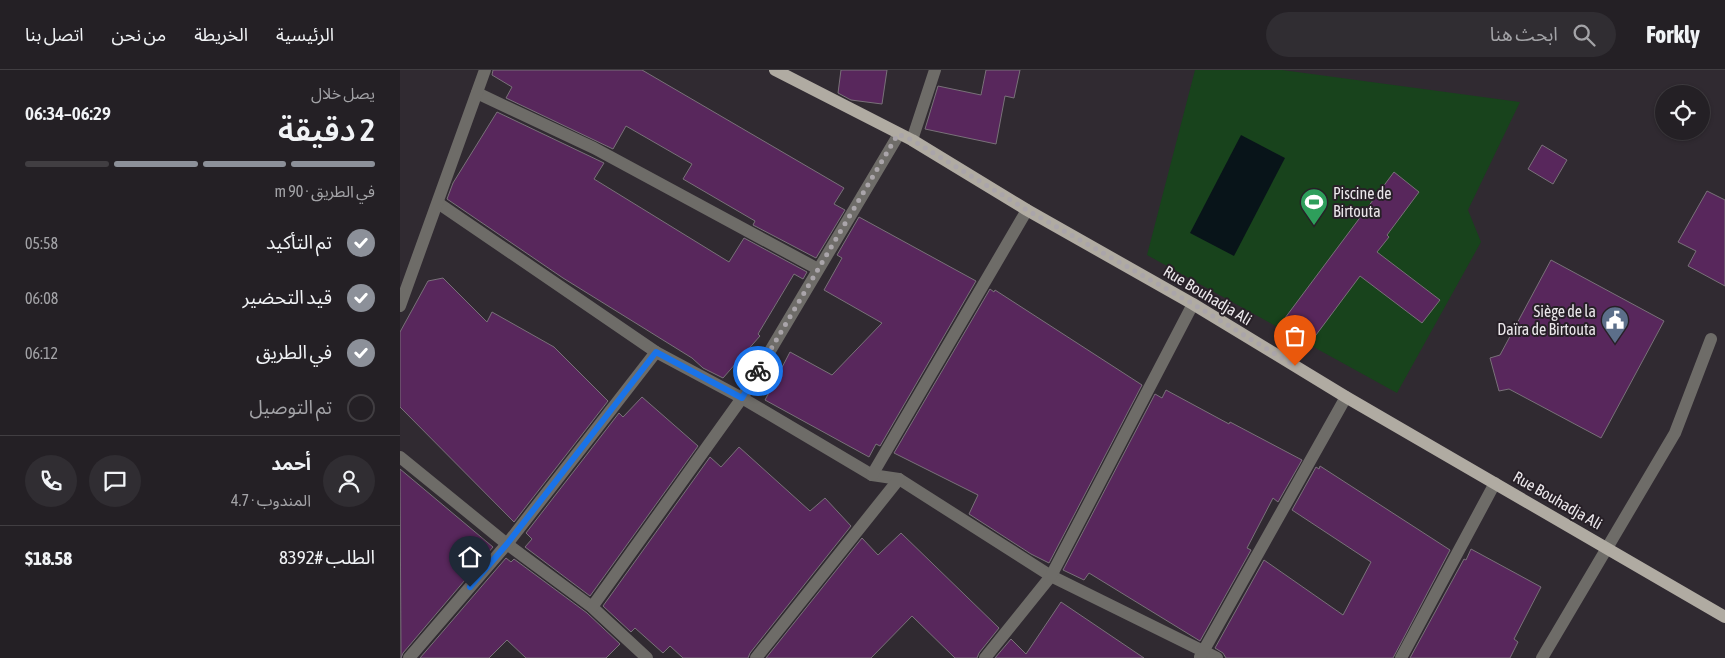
<!DOCTYPE html>
<html lang="ar">
<meta charset="utf-8">
<style>
body{margin:0;font-family:"Asap Condensed","Noto Sans Arabic",sans-serif;background:#302d32;color:#f1f3f6;direction:rtl;height:100vh;display:flex;flex-direction:column;font-size:19px;white-space:nowrap}
*{box-sizing:border-box;margin:0}
p{font-size:16px;color:#a3a3a7}
.icon{flex:none;width:28px;height:28px;fill:none;stroke:currentColor;stroke-width:2;stroke-linecap:round;stroke-linejoin:round}
.map{position:relative;flex:1;overflow:hidden;direction:ltr}
.drawer{display:flex;flex-direction:column;background:#242025;width:400px}
.drawer>*{flex:none}
.controls{position:absolute;left:1255px;top:15px;display:grid;gap:10px}
.controls a{display:grid;place-items:center;width:55px;height:55px;border-radius:50%;background:#242025;box-shadow:0 1px 4px #0004,0 0 0 1px #413e42;font-size:25px}
.pin{position:absolute;display:grid;place-items:center;width:42px;height:42px;color:#fff;margin:-51px -21px;border-radius:50% 50% 50% 0;rotate:-45deg;box-shadow:0 0 5px #0007}
.pin .icon{rotate:45deg}
.courier{position:absolute;display:grid;place-items:center;width:50px;height:50px;margin:-25px;border:4px solid #1a73e8;border-radius:50%;background:#fff;color:#222;box-shadow:0 1px 6px #0007}
.headline em{font-style:normal;font-weight:600}
.headline div{display:flex;flex-direction:column-reverse}
.headline{display:flex;align-items:center;justify-content:space-between;height:85px;padding:0 25px}
h1{font-size:32px;font-weight:600;line-height:38px}
.bar{display:grid;grid-template-columns:repeat(4,1fr);gap:8px 5px;align-content:center;height:60px;padding:0 25px}
.bar i{height:6px;border-radius:4px;background:#413e42}
.bar .selected{background:#8c9099}
.bar p{grid-column:span 4}
.line{display:flex;align-items:center;gap:12px;padding:0 25px;border-top:1px solid #413e42}
.line div{flex:1}
.round{display:grid;place-items:center;flex:none;width:52px;height:52px;border-radius:26px;background:#302d32}
ol{padding:0 25px;list-style:none}
li{display:flex;align-items:center;gap:15px;height:55px}
li p{margin-inline-start:auto}
li .icon{padding:5px;border-radius:50%;background:#8c9099;color:#fff;stroke-width:4}
li:last-child{color:#a3a3a7}
li i{width:28px;height:28px;border:2px solid #413e42;border-radius:50%}
header{display:flex;align-items:center;gap:30px;box-sizing:border-box;height:70px;padding:0 25px;background:#242025;border-bottom:1px solid #413e42}
header strong{font-size:24px}
nav{display:flex;gap:28px;margin-inline-start:auto;font-size:18px}
.search{width:350px;height:45px;background:#302d32;display:flex;align-items:center;gap:12px;box-sizing:border-box;padding:0 18px;border-radius:28px;color:#a3a3a7;font-size:19px}
main{display:flex;flex:1;min-height:0}
.map>svg:first-child{display:block}
.green{fill:#18431c}
.water{fill:#081419}
.building{fill:#58275c;stroke:#797179}
.lines{fill:none;stroke-linecap:round;stroke-linejoin:round}
.minor{stroke:#6e6c68;stroke-width:12}
.major{stroke:#b0aba2;stroke-width:12}
.done{stroke:#aaa5aa;stroke-width:5;stroke-dasharray:0 9}
.route{stroke:#1a73e8;stroke-width:6}
.labels{text-anchor:middle;dominant-baseline:central;stroke-width:4;stroke-linejoin:round;paint-order:stroke}
.poi-label{font-size:16px;fill:#ebe7eb;stroke:#272027;text-anchor:start}
.street-label{font-size:16px;fill:#ebe7eb;stroke:#272027}
</style>
<header>
<strong>Forkly</strong>
<div class="search"><svg class="icon" aria-label="search" viewBox="0 0 24 24"><circle cx="10" cy="10" r="6"/><path d="M15 15l6 6"/></svg>ابحث هنا</div>
<nav><a>الرئيسية</a><a>الخريطة</a><a>من نحن</a><a>اتصل بنا</a></nav>
</header>
<main>
<div class="map">
<svg width="1325" height="588" viewBox="0 0 1325 588">
<rect width="100%" height="100%" fill="#302a31"/>
<path class="green" d="M795 0H882L1120 32 1068 140 1081 172 997 323 747 185Z"/>
<path class="water" d="M841 65 885 88 834 186 790 163Z"/>
<g class="building">
<path d="M93 0H242L444 118 434 134 445 140 416 188 353 155 355 151 283 109 292 94 226 56 213 79 106 28 112 17 92 5Z"/>
<path d="M441 0H487L482 34 451 30 438 23Z"/>
<path d="M586 0H620L614 28 605 26 596 74 525 59 538 16 581 25Z"/>
<path d="M97 42 204 93 194 109 329 192 344 168 407 202 403 209 394 204 358 264 360 266 323 308 303 298 292 288 163 208 47 129 53 113Z"/>
<path d="M1142 75 1167 90 1153 114 1128 99Z"/>
<path d="M994 102 1019 122 987 165 989 167 977 182 1040 230 1022 253 960 206 913 269 885 248Z"/>
<path d="M1307 121 1325 130V216L1288 196 1296 181 1278 172Z"/>
<path d="M459 147 576 211 480 376 476 374 469 387 365 330 390 282 432 305 482 253 424 220 442 188 437 185Z"/>
<path d="M1151 190 1264 251 1201 368 1109 319 1099 321 1090 288 1100 285Z"/>
<path d="M43 208 87 252 92 242 154 277 208 331 114 452 0 337V262L28 211Z"/>
<path d="M590 219 594 222 595 220 742 315 649 493 631 484 569 444 578 425 494 383Z"/>
<path d="M766 320 829 354 830 352 902 390 878 432 873 428 847 478 851 480 800 571 689 503 684 510 663 500 755 324 762 328Z"/>
<path d="M242 327 298 376 190 526 125 477 132 469 126 463 219 343 223 347Z"/>
<path d="M339 377 410 441 425 428 451 456 350 583 348 588H283L270 576 263 583 235 558 231 562 203 536 310 387 321 397Z"/>
<path d="M920 396 1050 480 993 588H826L823 583 815 578 864 490 943 545 971 492 892 440 916 397 919 399Z"/>
<path d="M0 399 93 477 3 583 1 588Z"/>
<path d="M501 463 599 558 579 583 577 588H555L512 546 471 588H366L462 468 478 485Z"/>
<path d="M1071 479 1141 517 1114 569 1118 572 1110 588H1010L1064 489 1066 490Z"/>
<path d="M106 488 111 492 114 489 187 543 220 574 206 588H126L107 570 89 588H20Z"/>
<path d="M661 532 744 588H595L611 569 626 584Z"/>
</g>
<g class="lines">
<g class="minor">
<path d="M77 23 194 78 418 199"/>
<path d="M512 70 535 0"/>
<path d="M38 133 256 282 342 328 472 405 499 409 651 506 817 588"/>
<path d="M0 236 85 0"/>
<path d="M0 387 107 474 192 537 247 588"/>
<path d="M472 405 627 140"/>
<path d="M192 537 342 328 499 64"/>
<path d="M800 587 946 327"/>
<path d="M9 588 107 474 256 282"/>
<path d="M356 588 499 409"/>
<path d="M585 588 651 506 793 234"/>
<path d="M1001 588 1095 413"/>
<path d="M1142 588 1275 363 1311 269"/>
</g>
<path class="major" d="M375 0 512 70 627 140 793 234 946 327 1325 547"/>
</g>
<g class="lines">
<path class="done" d="M358 301 498 64 512 70 627 140 793 234 895 296"/>
<path class="route" d="M70 517 107 474 256 282 342 328 358 301"/>
</g>
<defs>
<g id="stadium-pin" transform="scale(1.4375)"><path d="M0 17L-7.5 6A9.5 9.5 0 1 1 7.5 6Z" fill="#2e9e5b" stroke="#272027"/><path d="M0-5a6.5 5 0 1 0 0 10a6.5 5 0 1 0 0-10ZM-3.5-1.8h7v3.6h-7Z" fill="#fff"/></g>
<g id="civic-pin" transform="scale(1.4375)"><path d="M0 17L-7.5 6A9.5 9.5 0 1 1 7.5 6Z" fill="#5c6f8a" stroke="#272027"/><path d="M-.6-6.5H3V-4.5H.6V-3L4-1V1h2V6H-6V1h2V-1L-.6-3ZM-1.2 2.5V6h2.4V2.5Z" fill="#fff"/></g>
</defs>
<g fill-rule="evenodd">
<use href="#stadium-pin" x="914" y="132"/>
<use href="#civic-pin" x="1215" y="250"/>
</g>
<g class="labels">
<g class="poi-label">
<text x="933" y="123">Piscine de<tspan x="933" dy="18">Birtouta</tspan></text>
<text x="1196" y="241" text-anchor="end">Siège de la<tspan x="1196" dy="18">Daïra de Birtouta</tspan></text>
</g>
<g class="street-label">
<text transform="translate(808 225) rotate(31)">Rue Bouhadja Ali</text>
<text transform="translate(1158 430) rotate(30)">Rue Bouhadja Ali</text>
</g>
</g>
</svg>
<div class="controls">
<a><svg class="icon" aria-label="locate" viewBox="0 0 24 24"><circle cx="12" cy="12" r="6"/><path d="M12 2v4M12 18v4M2 12h4M18 12h4"/></svg></a>
</div>
<div class="pin" style="left:895px;top:296px;background:#ea580c"><svg class="icon" aria-label="bag" viewBox="0 0 24 24"><path d="M5 8h14l-1 12H6zM9 8a3 3 0 0 1 6 0"/></svg></div>
<div class="pin" style="left:70px;top:517px;background:#1f2937"><svg class="icon" aria-label="home" viewBox="0 0 24 24"><path d="M3 11l9-7 9 7M6 9v11h12V9"/></svg></div>
<div class="courier" style="left:358px;top:301px"><svg class="icon" aria-label="bike" viewBox="0 0 24 24"><circle cx="6" cy="16" r="4"/><circle cx="18" cy="16" r="4"/><path d="M6 16l4-8h5l3 8M10 8l3 8H6M13 5h3"/></svg></div>
</div>
<section class="drawer">
<div class="headline"><div><h1>2 دقيقة</h1><p>يصل خلال</p></div><em>06:29–06:34</em></div>
<div class="bar"><i class="selected"></i><i class="selected"></i><i class="selected"></i><i></i><p>في الطريق · 90 m</p></div>
<ol>
<li><svg class="icon" aria-label="check" viewBox="0 0 24 24"><path d="M5 12l5 5 9-10"/></svg>تم التأكيد<p>05:58</p></li>
<li><svg class="icon" aria-label="check" viewBox="0 0 24 24"><path d="M5 12l5 5 9-10"/></svg>قيد التحضير<p>06:08</p></li>
<li><svg class="icon" aria-label="check" viewBox="0 0 24 24"><path d="M5 12l5 5 9-10"/></svg>في الطريق<p>06:12</p></li>
<li><i></i>تم التوصيل</li>
</ol>
<div class="line" style="height:90px"><a class="round"><svg class="icon" aria-label="person" viewBox="0 0 24 24"><circle cx="12" cy="8" r="4"/><path d="M4 21q1-7 8-7t8 7"/></svg></a><div><b>أحمد</b><p>المندوب · 4.7</p></div><a class="round"><svg class="icon" aria-label="chat" viewBox="0 0 24 24"><path d="M4 5h16v11H9l-5 4z"/></svg></a><a class="round"><svg class="icon" aria-label="phone" viewBox="0 0 24 24"><path d="M5 4h4l2 5-3 2q2 4 5 5l2-3 5 2v4C11 20 4 13 5 4z"/></svg></a></div>
<div class="line" style="height:65px"><div>الطلب #8392</div><b>$18.58</b></div>
</section>
</main>
